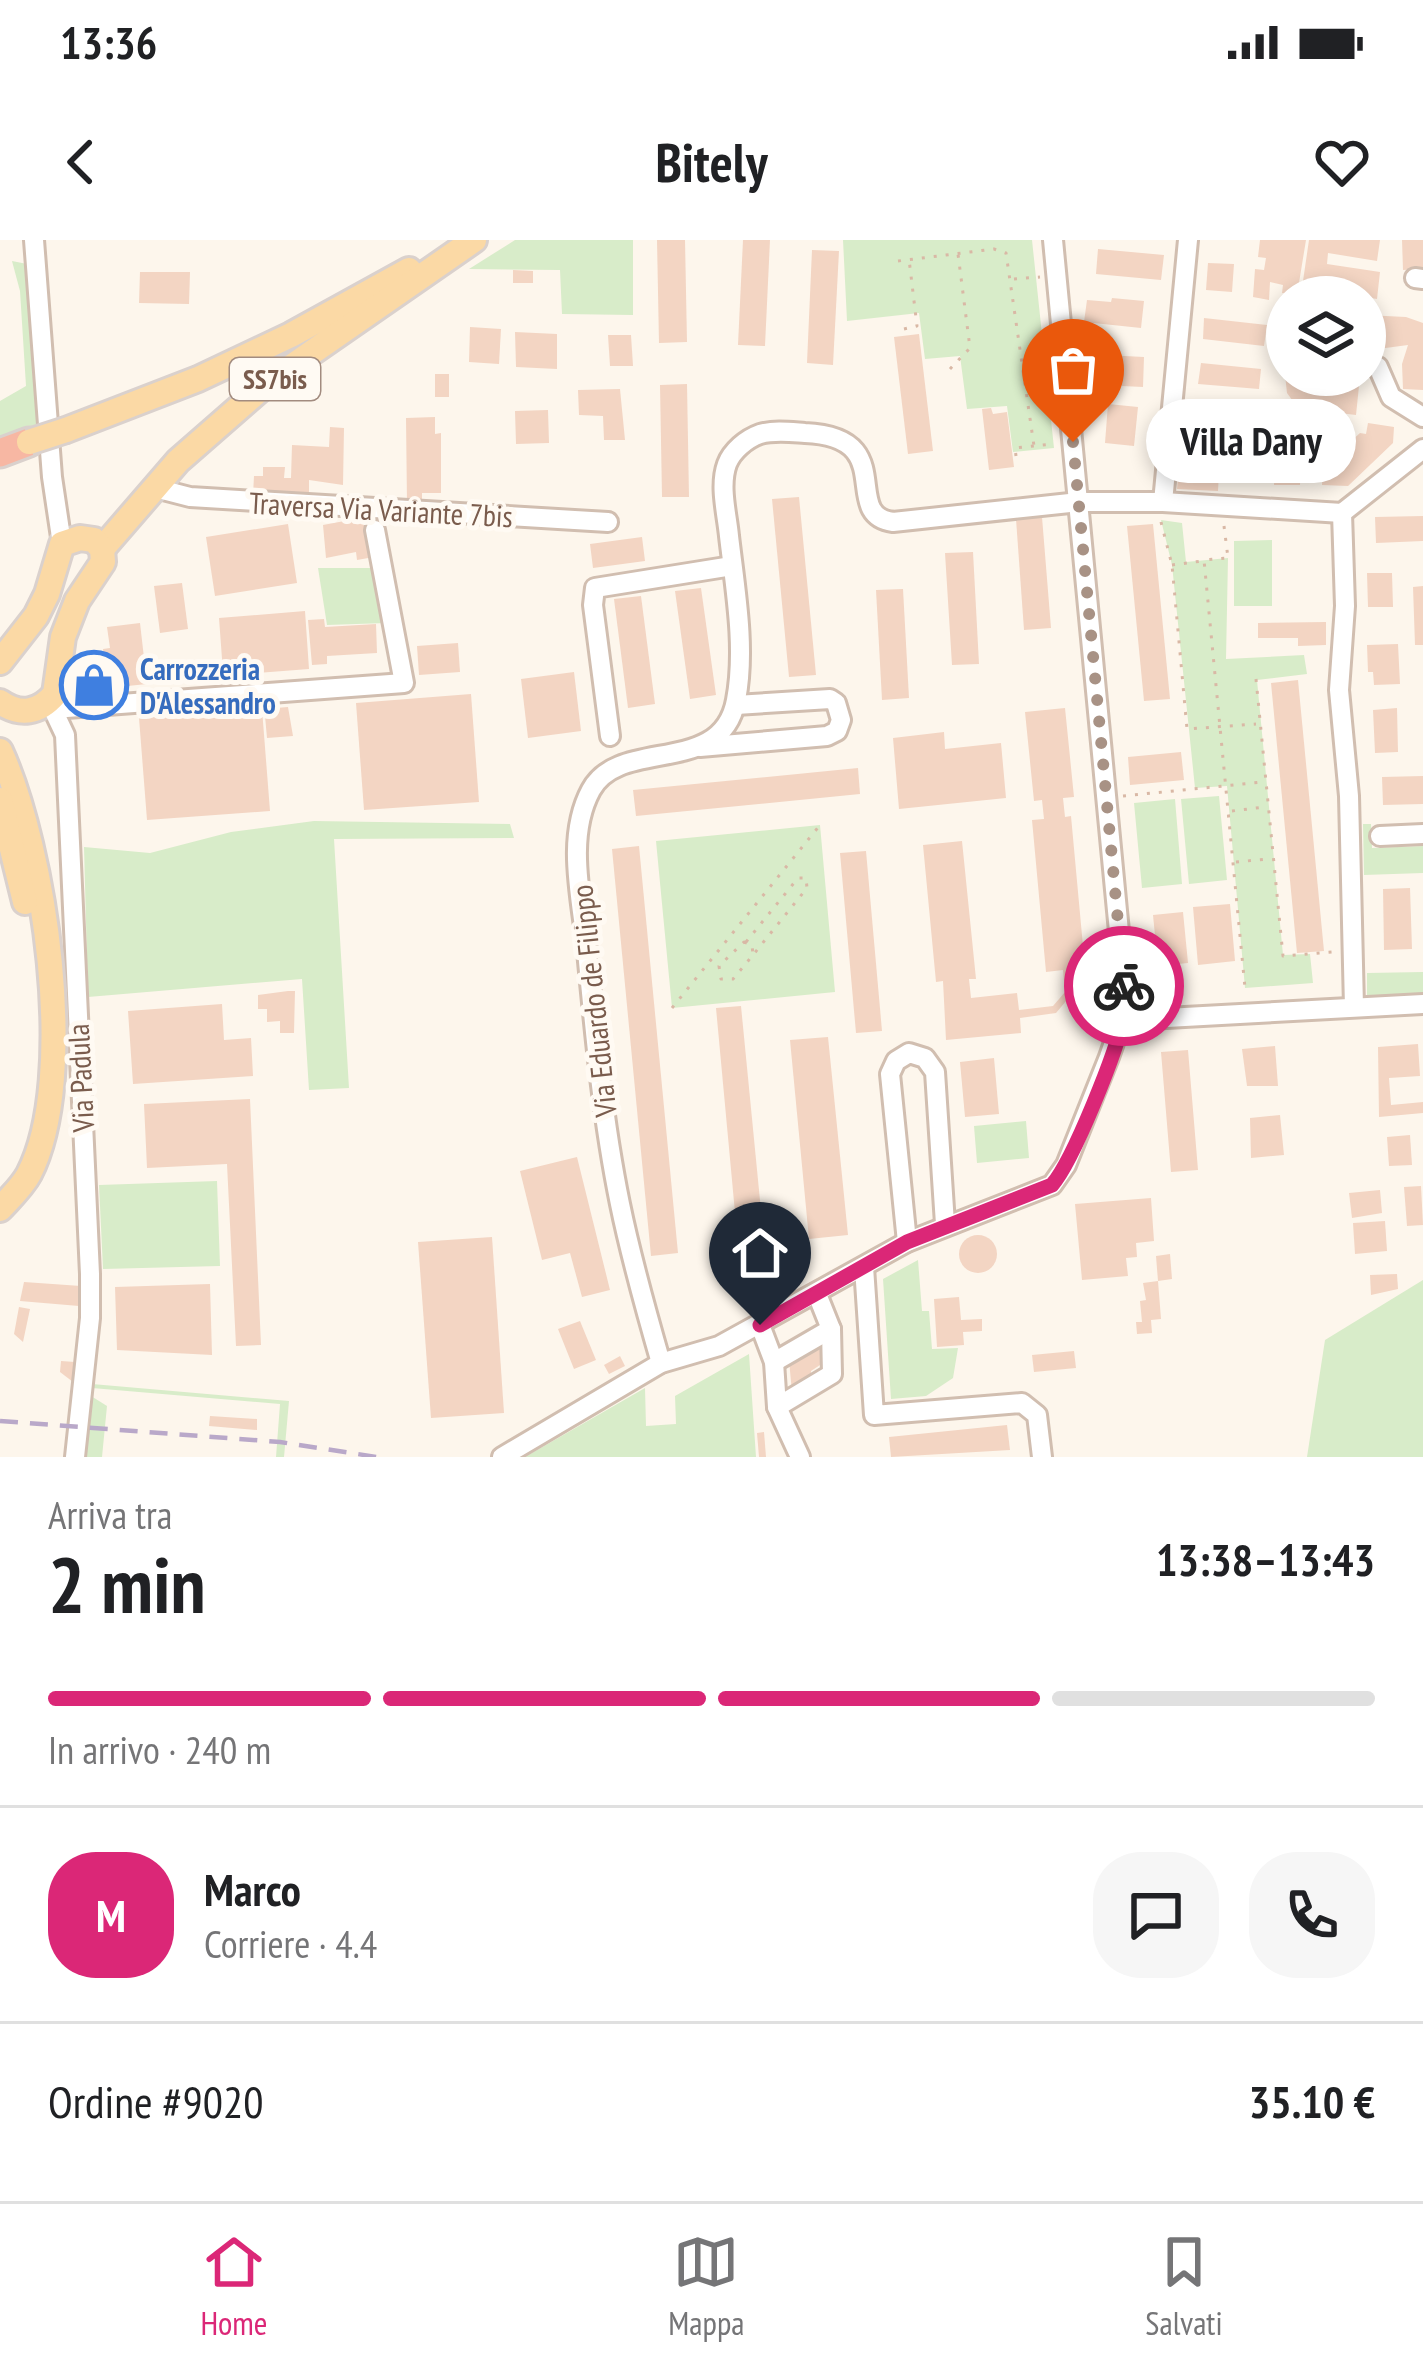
<!DOCTYPE html>
<html lang="it">
<meta charset="utf-8">
<style>
body{margin:0;font-family:"PT Sans Narrow",sans-serif;background:#f6f6f6;color:#202124;height:100vh;display:flex;flex-direction:column;font-size:45px;white-space:nowrap}
*{box-sizing:border-box;margin:0}
p{font-size:39px;color:#757577}
.icon{flex:none;width:66px;height:66px;fill:none;stroke:currentColor;stroke-width:2;stroke-linecap:round;stroke-linejoin:round}
.map{position:relative;height:1217px;overflow:hidden}
.sheet{display:flex;flex-direction:column;background:#fff;flex:1}
.sheet>*{flex:none}
.fabs{position:absolute;left:1266px;top:36px;display:grid;gap:24px}
.fabs a{display:grid;place-items:center;width:120px;height:120px;border-radius:50%;background:#fff;box-shadow:0 6px 18px #0003;font-size:60px}
.pin{position:absolute;display:grid;place-items:center;width:102px;height:102px;color:#fff;margin:-123px -51px;border-radius:50% 50% 50% 0;rotate:-45deg;box-shadow:0 0 12px #0007}
.pin .icon{rotate:45deg}
.courier{position:absolute;display:grid;place-items:center;width:120px;height:120px;margin:-60px;border:9px solid #db2777;border-radius:50%;background:#fff;color:#222;box-shadow:0 3px 15px #0007}
.bubble{position:absolute;height:84px;border-radius:42px;background:#fff;box-shadow:0 6px 18px #0003;font-size:39px;font-weight:600;line-height:84px;text-align:center}
.headline em{font-style:normal;font-weight:600}
.headline div{display:flex;flex-direction:column-reverse}
.headline{display:flex;align-items:center;justify-content:space-between;height:204px;padding:0 48px}
h1{font-size:78px;font-weight:600;line-height:90px}
.bar{display:grid;grid-template-columns:repeat(4,1fr);gap:18px 12px;align-content:center;height:144px;padding:0 48px}
.bar i{height:15px;border-radius:9px;background:#e0e0e0}
.bar .selected{background:#db2777}
.bar p{grid-column:span 4}
.line{display:flex;align-items:center;gap:30px;padding:0 48px;border-top:3px solid #e0e0e0}
.line div{flex:1}
.round{display:grid;place-items:center;flex:none;width:126px;height:126px;border-radius:48px;background:#f6f6f6}
.status{display:flex;justify-content:space-between;align-items:center;height:84px;padding:0 60px;background:#fff;direction:ltr}
.status svg{height:33px;fill:currentColor}
header{display:flex;justify-content:space-between;align-items:center;height:156px;padding:0 48px;background:#fff;font-size:54px;font-weight:600}
.dock{display:flex;justify-content:space-around;align-items:center;height:168px;border-top:3px solid #e0e0e0;background:#fff;font-size:33px;color:#757577}
.dock a{display:grid;justify-items:center;gap:6px}
.dock .selected{color:#db2777}
.map>svg:first-child{display:block}
.green{fill:#d8ecc9}
.building{fill:#f3d5c3}
.lines{fill:none;stroke-linecap:round;stroke-linejoin:round}
.minor-casing{stroke:#d1beb0;stroke-width:24}
.major-casing{stroke:#dad1cd;stroke-width:30}
.highway-casing{stroke:#dad1cd;stroke-width:33}
.path{stroke:#d9b8a5;stroke-width:3;stroke-dasharray:3 9;stroke-linecap:butt}
.minor{stroke:#fff;stroke-width:18}
.major{stroke:#fbd9a5;stroke-width:24}
.highway{stroke:#f7b7a3;stroke-width:27}
.rail{stroke:#b9a8c9;stroke-width:4.5;stroke-dasharray:18 12;stroke-linecap:butt}
.major-bridge-casing{stroke:#dad1cd;stroke-width:30;stroke-linecap:butt}
.major-bridge{stroke:#fbd9a5;stroke-width:24}
.done{stroke:#a89285;stroke-width:12;stroke-dasharray:0 21.6}
.route{stroke:#db2777;stroke-width:15}
.labels{text-anchor:middle;dominant-baseline:central;stroke-width:10;stroke-linejoin:round;paint-order:stroke}
.shield{fill:#fffaf3;stroke:#a28b7f;stroke-width:3}
.shield-label{font-size:27px;font-weight:bold;fill:#7a5c4d}
.street-label{font-size:30px;fill:#7a5c4d;stroke:#fffaf3}
.shop-label{font-size:30px;font-weight:bold;fill:#366cbe;stroke:#fffaf3;text-anchor:start}
</style>
<div class="status"><b>13:36</b><svg viewBox="0 0 49 12"><path d="M0 12V9h3v3zM5 12V6h3v6zM10 12V3h3v9zM15 12V0h3v12zM26 1h20v11H26zM47 4h2v5h-2z"/></svg></div>
<header><svg class="icon" aria-label="back" viewBox="0 0 24 24"><path d="M15 5l-7 7 7 7"/></svg>Bitely<svg class="icon" aria-label="heart" viewBox="0 0 24 24"><path d="M12 20l-8-8c-3-5 5-10 8-4 3-6 11-1 8 4z"/></svg></header>
<div class="map">
<svg width="1423" height="1217" viewBox="0 0 1423 1217">
<rect width="100%" height="100%" fill="#fdf6ec"/>
<g class="green">
<path d="M515 0H633V75L562 74 560 30 469 29Z"/>
<path d="M843 0H1032L1054 208 1013 212 1007 166 967 169 960 116 925 119 919 73 847 81Z"/>
<path d="M12 21 27 24 39 186 0 196V161L26 146 20 51Z"/>
<path d="M1161 280 1182 283 1186 322 1228 318 1226 419 1304 415 1307 434 1257 440 1283 715 1310 714 1313 743 1245 748 1227 546 1195 548 1172 325Z"/>
<path d="M1272 300V366H1234V301Z"/>
<path d="M318 328H376L386 383 327 385Z"/>
<path d="M1219 556 1227 640 1189 644 1181 559Z"/>
<path d="M1175 559 1182 644 1142 648 1134 563Z"/>
<path d="M314 581 510 584 514 598 334 599 349 848 309 850 302 739 88 757 84 607 150 613 231 592Z"/>
<path d="M1363 584H1371L1372 608 1423 606V633L1364 635Z"/>
<path d="M820 585 835 752 672 768 656 601Z"/>
<path d="M1423 732V756L1367 757V733Z"/>
<path d="M1026 881 1029 918 977 923 974 886Z"/>
<path d="M217 941 220 1026 103 1029 99 945Z"/>
<path d="M918 1020 922 1071H929L932 1109 958 1108 953 1138 926 1156 891 1159 883 1039Z"/>
<path d="M1423 1040V1217H1307L1325 1100Z"/>
<path d="M749 1114 756 1217H525L645 1148 646 1186 676 1184 675 1156Z"/>
<path d="M92 1144 289 1161 284 1217H276L280 1164 92 1148Z"/>
<path d="M91 1156 107 1166 102 1217H84Z"/>
</g>
<g class="building">
<path d="M657 0H685L687 102 659 103Z"/>
<path d="M743 0H770L765 106 738 105Z"/>
<path d="M1260 0H1306L1297 55 1282 53 1283 45 1270 42 1269 60 1253 57 1255 29 1264 30 1266 18 1258 17Z"/>
<path d="M1309 0H1380L1377 21 1328 13 1327 24 1380 32 1377 59 1323 50 1324 44 1303 41Z"/>
<path d="M1402 0H1423V29L1403 30Z"/>
<path d="M1098 9 1164 15 1161 40 1096 34Z"/>
<path d="M812 10 839 11 833 125 807 123Z"/>
<path d="M1208 23 1234 24 1232 52 1206 50Z"/>
<path d="M513 30 533 31V43H513Z"/>
<path d="M140 32H190L189 64 139 63Z"/>
<path d="M1112 58 1144 61 1141 88 1084 82 1087 60 1111 62Z"/>
<path d="M1365 75 1406 77 1423 83V150L1403 149 1402 124 1408 105 1378 109 1365 104Z"/>
<path d="M1204 78 1267 85 1264 106 1203 99Z"/>
<path d="M470 87 501 89 499 124 469 122Z"/>
<path d="M515 92 557 94V129L516 127Z"/>
<path d="M919 94 933 211 908 214 894 97Z"/>
<path d="M608 95H631L633 126H610Z"/>
<path d="M1105 115 1144 117 1143 147 1122 146V140L1110 138 1112 128 1104 127Z"/>
<path d="M1201 123 1261 129 1259 149 1198 144Z"/>
<rect x="435" y="134" width="14" height="23"/>
<path d="M1285 135H1312L1315 142 1340 141 1359 146 1356 175 1298 168 1287 153Z"/>
<path d="M687 144 689 257H662L660 145Z"/>
<path d="M620 149 625 200H604L603 176 579 175 578 150Z"/>
<path d="M1108 164 1138 167 1134 206 1105 203Z"/>
<path d="M991 168 993 174 1007 172 1014 227 989 230 982 169Z"/>
<path d="M548 170 549 203 516 204 515 171Z"/>
<path d="M1223 176 1250 178V192L1256 194 1254 207 1221 204Z"/>
<path d="M435 177V194L441 193V253H422V264H407L406 178Z"/>
<path d="M1368 183 1394 187 1393 203 1348 246 1322 245 1323 227 1360 193 1366 194Z"/>
<path d="M330 187 344 188 343 245 309 240V258L253 255 254 236H263V227H285L284 238H291L292 205 329 207Z"/>
<path d="M1276 197 1302 198 1300 245H1274Z"/>
<path d="M1193 200 1209 201V209L1220 212 1218 251 1177 249 1178 238 1188 239Z"/>
<path d="M799 257 816 435 789 437 772 259Z"/>
<path d="M1423 276V301L1376 303 1375 277Z"/>
<path d="M366 277 374 317 357 320 356 312 326 318 323 285Z"/>
<path d="M1042 277 1051 388 1024 390 1016 279Z"/>
<path d="M288 284 297 343 215 356 206 297Z"/>
<path d="M1153 284 1170 459 1144 461 1127 286Z"/>
<path d="M642 297 645 321 593 328 590 304Z"/>
<path d="M973 312 979 424 952 425 945 313Z"/>
<path d="M1367 333H1392L1393 367H1368Z"/>
<path d="M182 343 188 389 160 393 154 346Z"/>
<path d="M1423 346V405H1415L1413 347Z"/>
<path d="M701 348 716 455 690 459 675 351Z"/>
<path d="M903 349 909 458 882 460 876 350Z"/>
<path d="M641 356 655 464 628 468 614 359Z"/>
<path d="M305 371 309 429 243 434 244 445 224 446 219 378Z"/>
<path d="M324 379 325 387 376 384 377 413 327 416V424L312 425 308 380Z"/>
<path d="M1326 382V405L1298 406V398H1258V383Z"/>
<path d="M140 383 147 444 108 448 103 409 110 408 107 387Z"/>
<path d="M458 403 460 432 419 435 417 406Z"/>
<path d="M1398 404 1400 444 1374 445 1373 432H1368L1367 405Z"/>
<path d="M574 432 581 491 528 498 521 439Z"/>
<path d="M1298 440 1324 711 1297 713 1271 443Z"/>
<path d="M471 454 479 562 364 570 356 463Z"/>
<path d="M276 464V468L288 467 293 496 267 498 264 465Z"/>
<path d="M1065 468 1074 557 1063 558 1065 577 1071 576 1085 728 1070 729 1072 754 1056 773 1020 778 1021 793 946 800 943 741 936 742 923 605 962 601 976 739H969L971 758 1017 753 1019 770 1053 766 1065 752 1063 730 1046 732 1032 580 1044 579 1042 560 1034 561 1025 472Z"/>
<path d="M1397 468 1398 512 1375 513 1373 470Z"/>
<path d="M262 469 270 571 147 580 139 478Z"/>
<path d="M944 492 945 509 1001 503 1006 558 899 569 893 498Z"/>
<path d="M1181 512 1184 540 1130 545 1128 517Z"/>
<path d="M858 528 860 554 636 576 633 550Z"/>
<path d="M1423 536V564L1383 565 1382 537Z"/>
<path d="M639 606 678 1013 651 1016 612 609Z"/>
<path d="M866 611 882 791 856 793 840 613Z"/>
<path d="M1410 648 1412 709 1384 710 1383 649Z"/>
<path d="M1230 664 1235 721 1198 725 1193 667Z"/>
<path d="M1183 672 1188 723 1158 726 1153 675Z"/>
<path d="M288 751H295L294 793H280V781L267 782V769H258V755Z"/>
<path d="M1165 751V760L1150 761 1149 752Z"/>
<path d="M222 764 224 800 251 798 253 836 133 844 128 771Z"/>
<path d="M741 766 763 991 737 994 716 768Z"/>
<path d="M828 797 848 995 809 999 790 800Z"/>
<path d="M1418 804 1420 836 1389 838 1391 865 1423 862V873L1379 877 1378 807Z"/>
<path d="M1275 806 1278 846H1247L1242 809Z"/>
<path d="M1188 810 1198 930 1171 932 1161 812Z"/>
<path d="M994 818 999 874 965 877 960 822Z"/>
<path d="M250 859 261 1105 236 1106 227 924 147 928 144 864Z"/>
<path d="M1280 875 1284 915 1251 918 1250 878Z"/>
<path d="M1410 895 1412 925 1389 926 1387 897Z"/>
<path d="M577 917 610 1050 582 1057 570 1013 542 1020 520 931Z"/>
<path d="M1421 946 1423 985 1407 986 1404 947Z"/>
<path d="M1380 950 1382 973 1352 978 1349 953Z"/>
<path d="M1151 958 1154 1001 1136 1003 1137 1017 1126 1018 1128 1036 1082 1040 1075 964Z"/>
<path d="M1385 981 1387 1011 1355 1014 1353 983Z"/>
<circle cx="978" cy="1014" r="19"/>
<path d="M492 997 504 1173 431 1178 418 1002Z"/>
<path d="M1170 1014 1172 1039 1158 1041 1156 1016Z"/>
<path d="M1397 1034 1398 1049 1371 1055 1370 1035Z"/>
<path d="M1158 1041 1161 1079 1151 1080 1152 1093 1137 1094 1136 1082H1142L1140 1061 1146 1060 1143 1043Z"/>
<path d="M24 1042 81 1046 79 1066 20 1061Z"/>
<path d="M210 1044 212 1115 117 1110 115 1047Z"/>
<path d="M959 1057 961 1080 982 1079V1091L963 1092 964 1105 937 1107 934 1059Z"/>
<path d="M19 1067 30 1069 23 1102 14 1094Z"/>
<path d="M580 1081 596 1120 574 1129 558 1089Z"/>
<path d="M824 1098 826 1121 811 1131V1152L793 1163 789 1120Z"/>
<path d="M1074 1111 1076 1128 1034 1132 1032 1115Z"/>
<path d="M620 1116 625 1126 609 1134 604 1125Z"/>
<path d="M61 1121 75 1122 73 1142 60 1132Z"/>
<path d="M210 1176 257 1179V1190L209 1186Z"/>
<path d="M1007 1185 1010 1210 891 1217 889 1197Z"/>
<path d="M764 1192 766 1217H759L757 1193Z"/>
</g>
<g class="lines">
<g class="minor-casing">
<g id="minor">
<path d="M34 0 52 237 62 304"/>
<path d="M1415 38 1423 39"/>
<path d="M1365 125 1378 127 1391 157 1423 177"/>
<path d="M155 248 190 257 608 282"/>
<path d="M1163 262 1188 0"/>
<path d="M1342 273 1345 366 1339 450 1349 556 1354 767"/>
<path d="M49 461 65 495 90 1034V1078L75 1217"/>
<path d="M53 469 404 443 375 290"/>
<path d="M610 496 593 365 595 348 732 326"/>
<path d="M700 507 827 496 837 491 841 480 836 463 830 459 736 465"/>
<path d="M1380 596 1423 594"/>
<path d="M1124 774 1148 779 1423 764"/>
<path d="M907 1002 890 834 896 821 909 813 925 818 935 832 945 984"/>
<path d="M864 1027 874 1175 1022 1163 1037 1175 1042 1217"/>
<path d="M760 1085 774 1122 777 1167 832 1134 831 1089 817 1054"/>
<path d="M774 1122 831 1089"/>
<path d="M661 1123C646 1071 631 1018 620 964 603 881 595 796 587 711 582 660 565 598 591 550 620 496 722 538 736 460 746 408 735 348 729 296 727 274 719 246 727 224 732 211 746 199 760 194 774 190 790 192 805 193 901 197 839 275 893 282L1079 262H1163L1342 273 1423 209"/>
<path d="M777 1167 800 1217"/>
<path d="M502 1217 661 1123 719 1106 907 1002 1052 945 1066 925 1109 817 1124 774V744L1053 0"/>
</g>
</g>
<g class="major-casing">
<g id="major">
<path d="M66 190 198 139 291 95 409 30"/>
<path d="M102 309 178 221 265 145 474 0"/>
<path d="M0 422 36 376 47 354 62 304 80 298 94 300 102 309 103 322 77 361 63 397 55 454C39 473 20 476 0 462"/>
<path d="M0 511C44 607 79 837 29 934 22 947 10 958 0 969"/>
<path d="M0 560 25 662"/>
</g>
</g>
<g class="highway-casing">
<path id="highway" d="M0 213 29 202"/>
</g>
<g class="path">
<path d="M898 21 994 9 1006 13 1034 206"/>
<path d="M1014 39 1040 37"/>
<path d="M904 89 917 86 909 19"/>
<path d="M950 129 970 108 958 14"/>
<path d="M1016 216 1015 208 1053 204"/>
<path d="M1161 282 1172 325 1187 489 1256 484"/>
<path d="M1224 286 1228 318 1204 320 1245 748"/>
<path d="M1172 325 1202 321"/>
<path d="M1256 439 1283 716 1333 712"/>
<path d="M1123 556 1263 542"/>
<path d="M1232 571 1264 567"/>
<path d="M1236 622 1268 619"/>
<path d="M744 702 752 705 753 715 733 739H721L719 726Z"/>
<path d="M746 702 798 638H806L807 648 753 715"/>
<path d="M672 768 820 585"/>
</g>
<use href="#minor" class="minor"/>
<use href="#major" class="major"/>
<use href="#highway" class="highway"/>
<path class="rail" d="M0 1181 280 1202 377 1217"/>
<g class="major-bridge-casing">
<path id="major-bridge" d="M29 202 66 190"/>
</g>
<use href="#major-bridge" class="major-bridge"/>
</g>
<g class="lines">
<path class="done" d="M1073 202 1124 746"/>
<path class="route" d="M760 1085 907 1002 1052 945C1073 921 1118 809 1124 775 1125 766 1124 755 1124 746"/>
</g>
<defs>
<g id="shop-ring" transform="scale(3.45)"><circle r="9.5" fill="#fffaf3" stroke="#3f7fe0" stroke-width="1.5"/><path d="M-5-2.5h2.3a2.7 3.5 0 0 1 5.4 0H5L5.5 6h-11ZM-1.5-2.5h3a1.5 2.3 0 0 0-3 0Z" fill="#3f7fe0"/></g>
</defs>
<g fill-rule="evenodd">
<use href="#shop-ring" x="94" y="445"/>
</g>
<g class="labels">
<rect class="shield" x="230" y="118" width="90" height="42" rx="9"/>
<g class="shield-label">
<text x="275" y="139">SS7bis</text>
</g>
<g class="street-label">
<text transform="translate(381 269) rotate(3)">Traversa Via Variante 7bis</text>
<text transform="translate(593 761) rotate(-96)">Via Eduardo de Filippo</text>
<text transform="translate(80 838) rotate(-93)">Via Padula</text>
</g>
<g class="shop-label">
<text x="140" y="428">Carrozzeria<tspan x="140" dy="34">D'Alessandro</tspan></text>
</g>
</g>
</svg>
<div class="fabs">
<a><svg class="icon" aria-label="layers" viewBox="0 0 24 24"><path d="M12 4l9 5-9 5-9-5zM3 14l9 5 9-5"/></svg></a>
</div>
<div class="pin" style="left:1073px;top:202px;background:#ea580c"><svg class="icon" aria-label="bag" viewBox="0 0 24 24"><path d="M5 8h14l-1 12H6zM9 8a3 3 0 0 1 6 0"/></svg></div>
<div class="pin" style="left:760px;top:1085px;background:#1f2937"><svg class="icon" aria-label="home" viewBox="0 0 24 24"><path d="M3 11l9-7 9 7M6 9v11h12V9"/></svg></div>
<div class="courier" style="left:1124px;top:746px"><svg class="icon" aria-label="bike" viewBox="0 0 24 24"><circle cx="6" cy="16" r="4"/><circle cx="18" cy="16" r="4"/><path d="M6 16l4-8h5l3 8M10 8l3 8H6M13 5h3"/></svg></div>
<div class="bubble" style="left:1146px;top:159px;width:210px">Villa Dany</div>
</div>
<section class="sheet">
<div class="headline"><div><h1>2 min</h1><p>Arriva tra</p></div><em>13:38–13:43</em></div>
<div class="bar"><i class="selected"></i><i class="selected"></i><i class="selected"></i><i></i><p>In arrivo · 240 m</p></div>
<div class="line" style="height:216px"><b class="round" style="background:#db2777;color:#fff">M</b><div><b>Marco</b><p>Corriere · 4.4</p></div><a class="round"><svg class="icon" aria-label="chat" viewBox="0 0 24 24"><path d="M4 5h16v11H9l-5 4z"/></svg></a><a class="round"><svg class="icon" aria-label="phone" viewBox="0 0 24 24"><path d="M5 4h4l2 5-3 2q2 4 5 5l2-3 5 2v4C11 20 4 13 5 4z"/></svg></a></div>
<div class="line" style="height:156px"><div>Ordine #9020</div><b>35.10 €</b></div>
</section>
<nav class="dock">
<a class="selected"><svg class="icon" aria-label="home" viewBox="0 0 24 24"><path d="M3 11l9-7 9 7M6 9v11h12V9"/></svg>Home</a>
<a><svg class="icon" aria-label="map" viewBox="0 0 24 24"><path d="M3 6l6-2 6 2 6-2v14l-6 2-6-2-6 2zM9 4v14M15 6v14"/></svg>Mappa</a>
<a><svg class="icon" aria-label="saved" viewBox="0 0 24 24"><path d="M7 4h10v16l-5-4-5 4z"/></svg>Salvati</a>
</nav>
